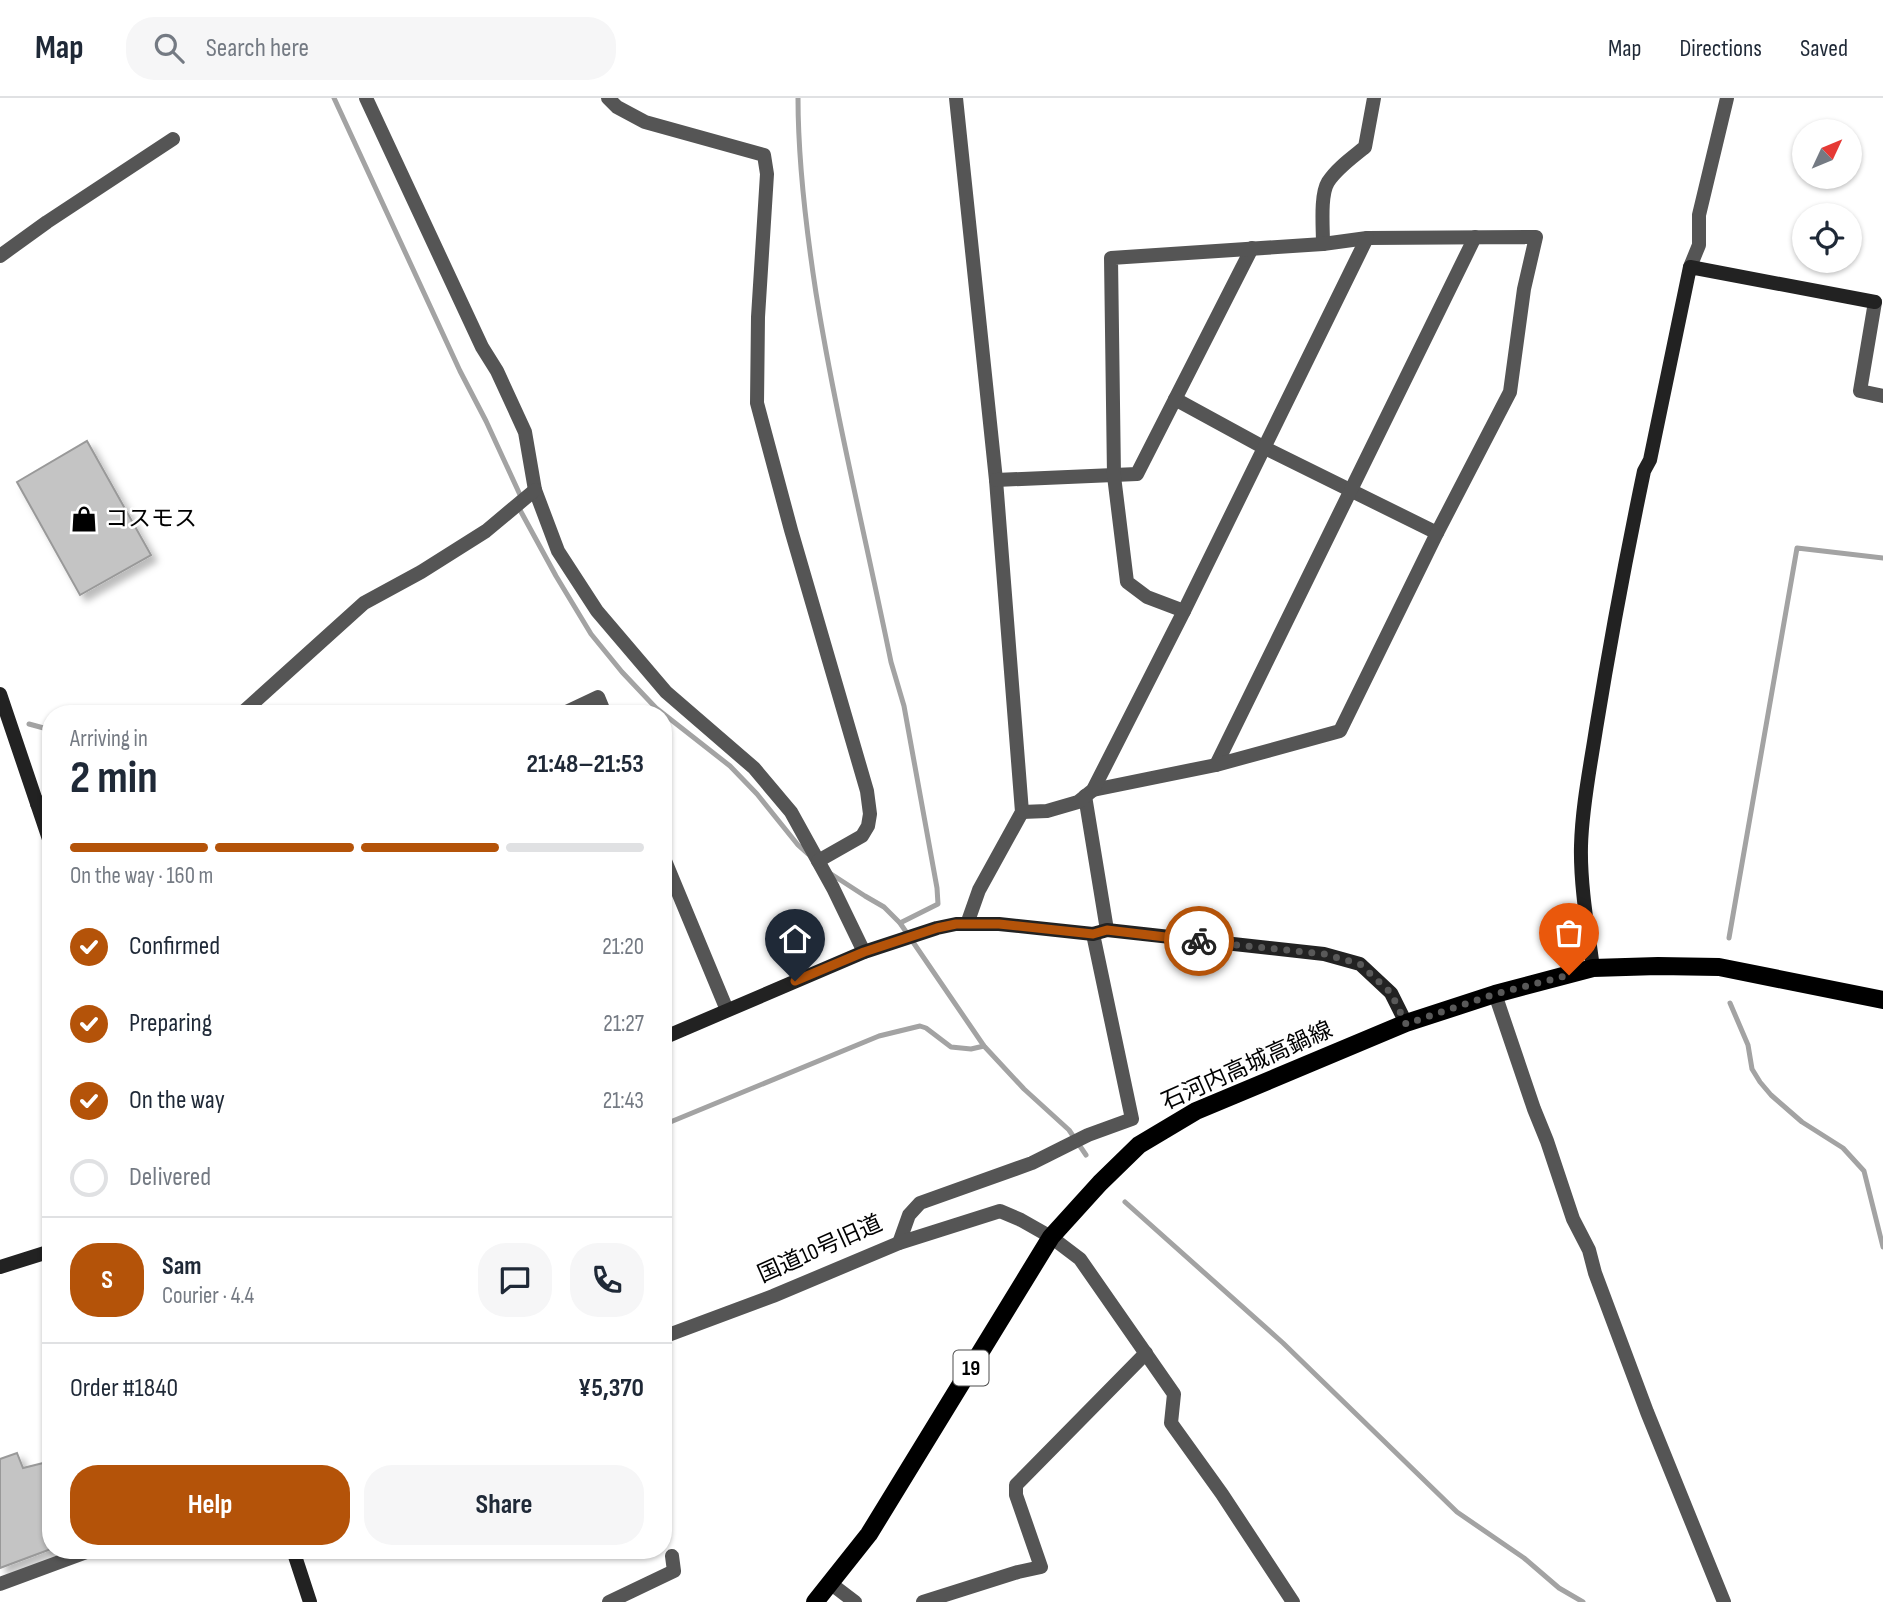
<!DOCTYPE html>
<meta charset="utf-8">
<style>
body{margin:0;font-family:"Sofia Sans Condensed","Noto Sans JP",sans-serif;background:#f6f6f7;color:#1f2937;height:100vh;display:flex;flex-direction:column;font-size:26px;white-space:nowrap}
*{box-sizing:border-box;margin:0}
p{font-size:23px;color:#747a83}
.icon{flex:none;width:38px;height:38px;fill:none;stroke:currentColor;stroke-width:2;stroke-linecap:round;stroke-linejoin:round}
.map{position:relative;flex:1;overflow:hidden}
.drawer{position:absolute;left:42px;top:607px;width:630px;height:854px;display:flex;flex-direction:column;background:#fff;border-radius:28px;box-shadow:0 2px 5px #0004}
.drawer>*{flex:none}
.needle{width:46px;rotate:46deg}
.tools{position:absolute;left:1792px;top:21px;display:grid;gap:14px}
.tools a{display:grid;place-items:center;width:70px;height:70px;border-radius:50%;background:#fff;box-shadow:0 2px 5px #0004;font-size:35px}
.pin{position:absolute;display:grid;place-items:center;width:60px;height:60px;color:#fff;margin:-72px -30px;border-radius:50% 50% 50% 0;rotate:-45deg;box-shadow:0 0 7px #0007}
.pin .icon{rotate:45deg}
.courier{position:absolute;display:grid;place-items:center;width:70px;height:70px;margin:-35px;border:5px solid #b45309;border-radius:50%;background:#fff;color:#222;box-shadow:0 2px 9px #0007}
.overview em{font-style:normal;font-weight:700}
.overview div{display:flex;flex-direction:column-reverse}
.overview{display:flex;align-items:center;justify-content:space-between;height:119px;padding:0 28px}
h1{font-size:46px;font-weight:700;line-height:52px}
.bar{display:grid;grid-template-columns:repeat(4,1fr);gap:10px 7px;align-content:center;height:84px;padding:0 28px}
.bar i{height:9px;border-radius:5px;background:#e0e1e3}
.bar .active{background:#b45309}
.bar p{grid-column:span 4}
.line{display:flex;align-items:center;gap:18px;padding:0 28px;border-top:2px solid #e0e1e3}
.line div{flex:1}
.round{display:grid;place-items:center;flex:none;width:74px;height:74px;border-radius:28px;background:#f6f6f7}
ol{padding:0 28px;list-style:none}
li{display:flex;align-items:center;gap:21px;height:77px}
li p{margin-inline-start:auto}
li .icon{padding:7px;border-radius:50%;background:#b45309;color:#fff;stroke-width:4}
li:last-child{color:#747a83}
li i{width:38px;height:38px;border:4px solid #e0e1e3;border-radius:50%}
.primary-button{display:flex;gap:14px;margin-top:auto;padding:14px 28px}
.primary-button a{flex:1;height:80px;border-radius:28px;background:#b45309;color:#fff;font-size:28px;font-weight:700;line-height:80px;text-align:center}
.primary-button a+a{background:#f6f6f7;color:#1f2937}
header{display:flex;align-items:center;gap:42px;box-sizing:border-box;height:98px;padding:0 35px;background:#fff;border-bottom:2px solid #e0e1e3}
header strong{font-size:33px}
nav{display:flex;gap:38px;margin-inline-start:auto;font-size:24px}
.search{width:490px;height:63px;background:#f6f6f7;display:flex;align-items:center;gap:18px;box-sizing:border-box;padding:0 24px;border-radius:28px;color:#747a83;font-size:26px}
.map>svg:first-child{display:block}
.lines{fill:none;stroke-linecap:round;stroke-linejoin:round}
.stream{stroke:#a3a3a3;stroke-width:5}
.building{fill:#c4c4c4;stroke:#999;stroke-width:2;filter:url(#shadow)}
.street{stroke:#555;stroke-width:14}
.secondary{stroke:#222;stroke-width:14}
.primary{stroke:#000;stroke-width:18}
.done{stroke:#595959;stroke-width:7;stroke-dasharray:0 12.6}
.route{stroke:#b45309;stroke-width:9}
.labels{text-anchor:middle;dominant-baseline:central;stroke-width:5;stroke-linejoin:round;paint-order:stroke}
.shield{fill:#fff;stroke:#4c4c4c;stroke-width:2}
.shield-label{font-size:21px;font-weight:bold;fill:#000}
.poi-label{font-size:23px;fill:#000;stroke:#fff;text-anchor:start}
.street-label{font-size:23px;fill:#000;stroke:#fff}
</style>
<header>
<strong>Map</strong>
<div class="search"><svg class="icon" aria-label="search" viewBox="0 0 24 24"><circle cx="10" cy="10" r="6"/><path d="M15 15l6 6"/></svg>Search here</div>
<nav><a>Map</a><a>Directions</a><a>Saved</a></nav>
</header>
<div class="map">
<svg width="1883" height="1504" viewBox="0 0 1883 1504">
<defs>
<filter id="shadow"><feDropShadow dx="6" dy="6" stdDeviation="3.5" flood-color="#0004"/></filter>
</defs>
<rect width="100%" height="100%" fill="#fff"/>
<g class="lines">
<g class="stream">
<path d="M334 0 460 273 486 323 521 399 520 412 556 478 591 536 622 574 656 610 730 668 757 696 798 747 808 756"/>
<path d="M798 0C798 66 806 130 816 195 836 319 866 441 891 564L904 608 937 790 938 806 900 825"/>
<path d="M29 626 51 632"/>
<path d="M828 774 865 798 884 809 900 825 984 948 1024 991 1069 1032 1086 1057"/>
<path d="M1729 840 1797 450 1883 460"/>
<path d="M1730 905 1748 947 1752 971 1760 984 1771 997 1802 1024 1843 1050 1864 1073 1883 1149"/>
<path d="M663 1027 879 938 920 928 926 930 951 949 971 951 984 948"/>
<path d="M1125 1104 1283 1245 1457 1414 1524 1460 1559 1490 1583 1504"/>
</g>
</g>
<g class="building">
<path d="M87 343 151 457 80 497 17 384Z"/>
<path d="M17 1355 23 1370 51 1363V1451L0 1470V1361Z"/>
</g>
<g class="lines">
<g class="street">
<path d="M366 0 482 249 497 273 525 334 535 392 558 453 597 513 666 594 754 670 791 714 833 790 864 854"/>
<path d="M608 0 617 9 645 24 764 57 767 76 758 219 757 305 791 432 867 693 870 716 868 728 862 738 818 763"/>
<path d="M956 0 996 382 1022 714 979 792 967 826"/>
<path d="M1323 146C1323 129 1320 97 1328 84 1337 70 1353 59 1365 49L1374 0"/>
<path d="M0 158 47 124 173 41"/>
<path d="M1690 169 1699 147V117L1727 0"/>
<path d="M1875 204 1860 293 1883 298"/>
<path d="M1175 301 1263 349 1437 435"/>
<path d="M996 382 1137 376 1252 150"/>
<path d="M241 616 364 505 421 474 486 433 535 392"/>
<path d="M562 616 598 599 605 616"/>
<path d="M1216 667 1475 139"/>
<path d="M1093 692 1216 667 1340 633 1437 435 1510 294 1524 191 1536 139 1367 140 1323 146 1111 160 1114 378 1127 484 1147 499 1184 513"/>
<path d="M1085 698 1107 832"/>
<path d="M37 706 51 702"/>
<path d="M1022 714 1047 713 1078 704 1093 692 1184 513 1367 140"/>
<path d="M663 758 727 912"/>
<path d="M1495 896 1534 1011 1547 1043 1573 1121 1589 1152 1595 1175 1647 1314 1724 1504"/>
<path d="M899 1145 909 1117 920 1105 1032 1065 1088 1037 1132 1021 1093 836"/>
<path d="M663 1239 773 1198 899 1145 1000 1113 1021 1122 1051 1139 1080 1161 1174 1296 1171 1325 1222 1396 1293 1504"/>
<path d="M830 1485 855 1504"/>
<path d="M0 1486 92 1452"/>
<path d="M609 1504 674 1473 672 1458"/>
<path d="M923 1504 1018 1474 1041 1469 1016 1397V1387L1146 1255"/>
</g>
<g class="secondary">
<path d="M0 596 51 747"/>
<path d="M1593 870C1588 832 1580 786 1581 748 1582 709 1590 670 1596 631 1610 545 1626 459 1644 373L1650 362 1690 169 1875 204"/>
<path d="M663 940 864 854 937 830 956 826H999L1093 836 1107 832 1324 856 1360 866 1391 895 1406 925"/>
<path d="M0 1169 51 1153"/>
<path d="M293 1452 310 1504"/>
</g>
<path class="primary" d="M815 1504 869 1436 1051 1139 1100 1085 1139 1047 1196 1013 1406 925 1495 896 1593 870 1658 868 1719 869 1883 902"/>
</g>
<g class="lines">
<path class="done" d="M1199 843 1324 856 1360 866 1391 895 1406 926 1495 896 1569 877"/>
<path class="route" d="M795 883 864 854 937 830 956 826H999L1093 836 1107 832 1199 843"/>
</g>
<defs>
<g id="shop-bare" transform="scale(2.1)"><path d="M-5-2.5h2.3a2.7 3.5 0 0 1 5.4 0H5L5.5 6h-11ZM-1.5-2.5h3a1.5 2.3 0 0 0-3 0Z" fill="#000" stroke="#fff" stroke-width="2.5" paint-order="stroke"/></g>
</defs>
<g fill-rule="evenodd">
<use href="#shop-bare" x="84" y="421"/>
</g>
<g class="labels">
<rect class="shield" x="953.5" y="1252.5" width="35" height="35" rx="5"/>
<g class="shield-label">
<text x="971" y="1270">19</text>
</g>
<g class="poi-label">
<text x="105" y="421">コスモス</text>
</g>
<g class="street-label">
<text transform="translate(1247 968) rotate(-24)">石河内高城高鍋線</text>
<text transform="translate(820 1151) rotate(-24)">国道10号旧道</text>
</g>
</g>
</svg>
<div class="tools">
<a><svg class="needle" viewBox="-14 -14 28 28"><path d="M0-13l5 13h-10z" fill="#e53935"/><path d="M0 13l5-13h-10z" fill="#747a83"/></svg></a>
<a><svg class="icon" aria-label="locate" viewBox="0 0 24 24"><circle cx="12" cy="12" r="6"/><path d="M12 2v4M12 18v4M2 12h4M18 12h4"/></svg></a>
</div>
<div class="pin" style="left:1569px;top:877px;background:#ea580c"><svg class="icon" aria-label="bag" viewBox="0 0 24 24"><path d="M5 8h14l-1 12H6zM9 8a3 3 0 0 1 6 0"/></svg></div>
<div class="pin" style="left:795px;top:883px;background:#1f2937"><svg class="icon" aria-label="home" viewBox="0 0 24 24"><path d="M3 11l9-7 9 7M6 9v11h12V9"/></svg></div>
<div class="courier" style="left:1199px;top:843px"><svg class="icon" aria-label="bike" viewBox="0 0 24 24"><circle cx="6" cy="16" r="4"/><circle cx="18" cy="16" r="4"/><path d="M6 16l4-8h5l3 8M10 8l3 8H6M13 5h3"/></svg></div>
<section class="drawer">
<div class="overview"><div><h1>2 min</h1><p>Arriving in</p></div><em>21:48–21:53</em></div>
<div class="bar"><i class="active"></i><i class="active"></i><i class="active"></i><i></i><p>On the way · 160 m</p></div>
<ol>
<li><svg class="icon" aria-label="check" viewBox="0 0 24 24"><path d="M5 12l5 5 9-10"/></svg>Confirmed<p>21:20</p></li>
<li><svg class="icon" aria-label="check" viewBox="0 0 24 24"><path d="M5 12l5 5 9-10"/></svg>Preparing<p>21:27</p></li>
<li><svg class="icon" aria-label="check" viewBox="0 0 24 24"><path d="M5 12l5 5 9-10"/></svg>On the way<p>21:43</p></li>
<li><i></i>Delivered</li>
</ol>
<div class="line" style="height:126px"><b class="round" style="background:#b45309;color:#fff">S</b><div><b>Sam</b><p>Courier · 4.4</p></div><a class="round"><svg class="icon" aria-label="chat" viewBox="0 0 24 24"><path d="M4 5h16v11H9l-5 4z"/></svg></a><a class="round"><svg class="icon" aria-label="phone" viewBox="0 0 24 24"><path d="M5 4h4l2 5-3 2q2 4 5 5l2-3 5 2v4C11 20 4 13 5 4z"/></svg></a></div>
<div class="line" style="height:91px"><div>Order #1840</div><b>¥5,370</b></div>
<div class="primary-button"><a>Help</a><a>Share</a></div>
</section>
</div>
